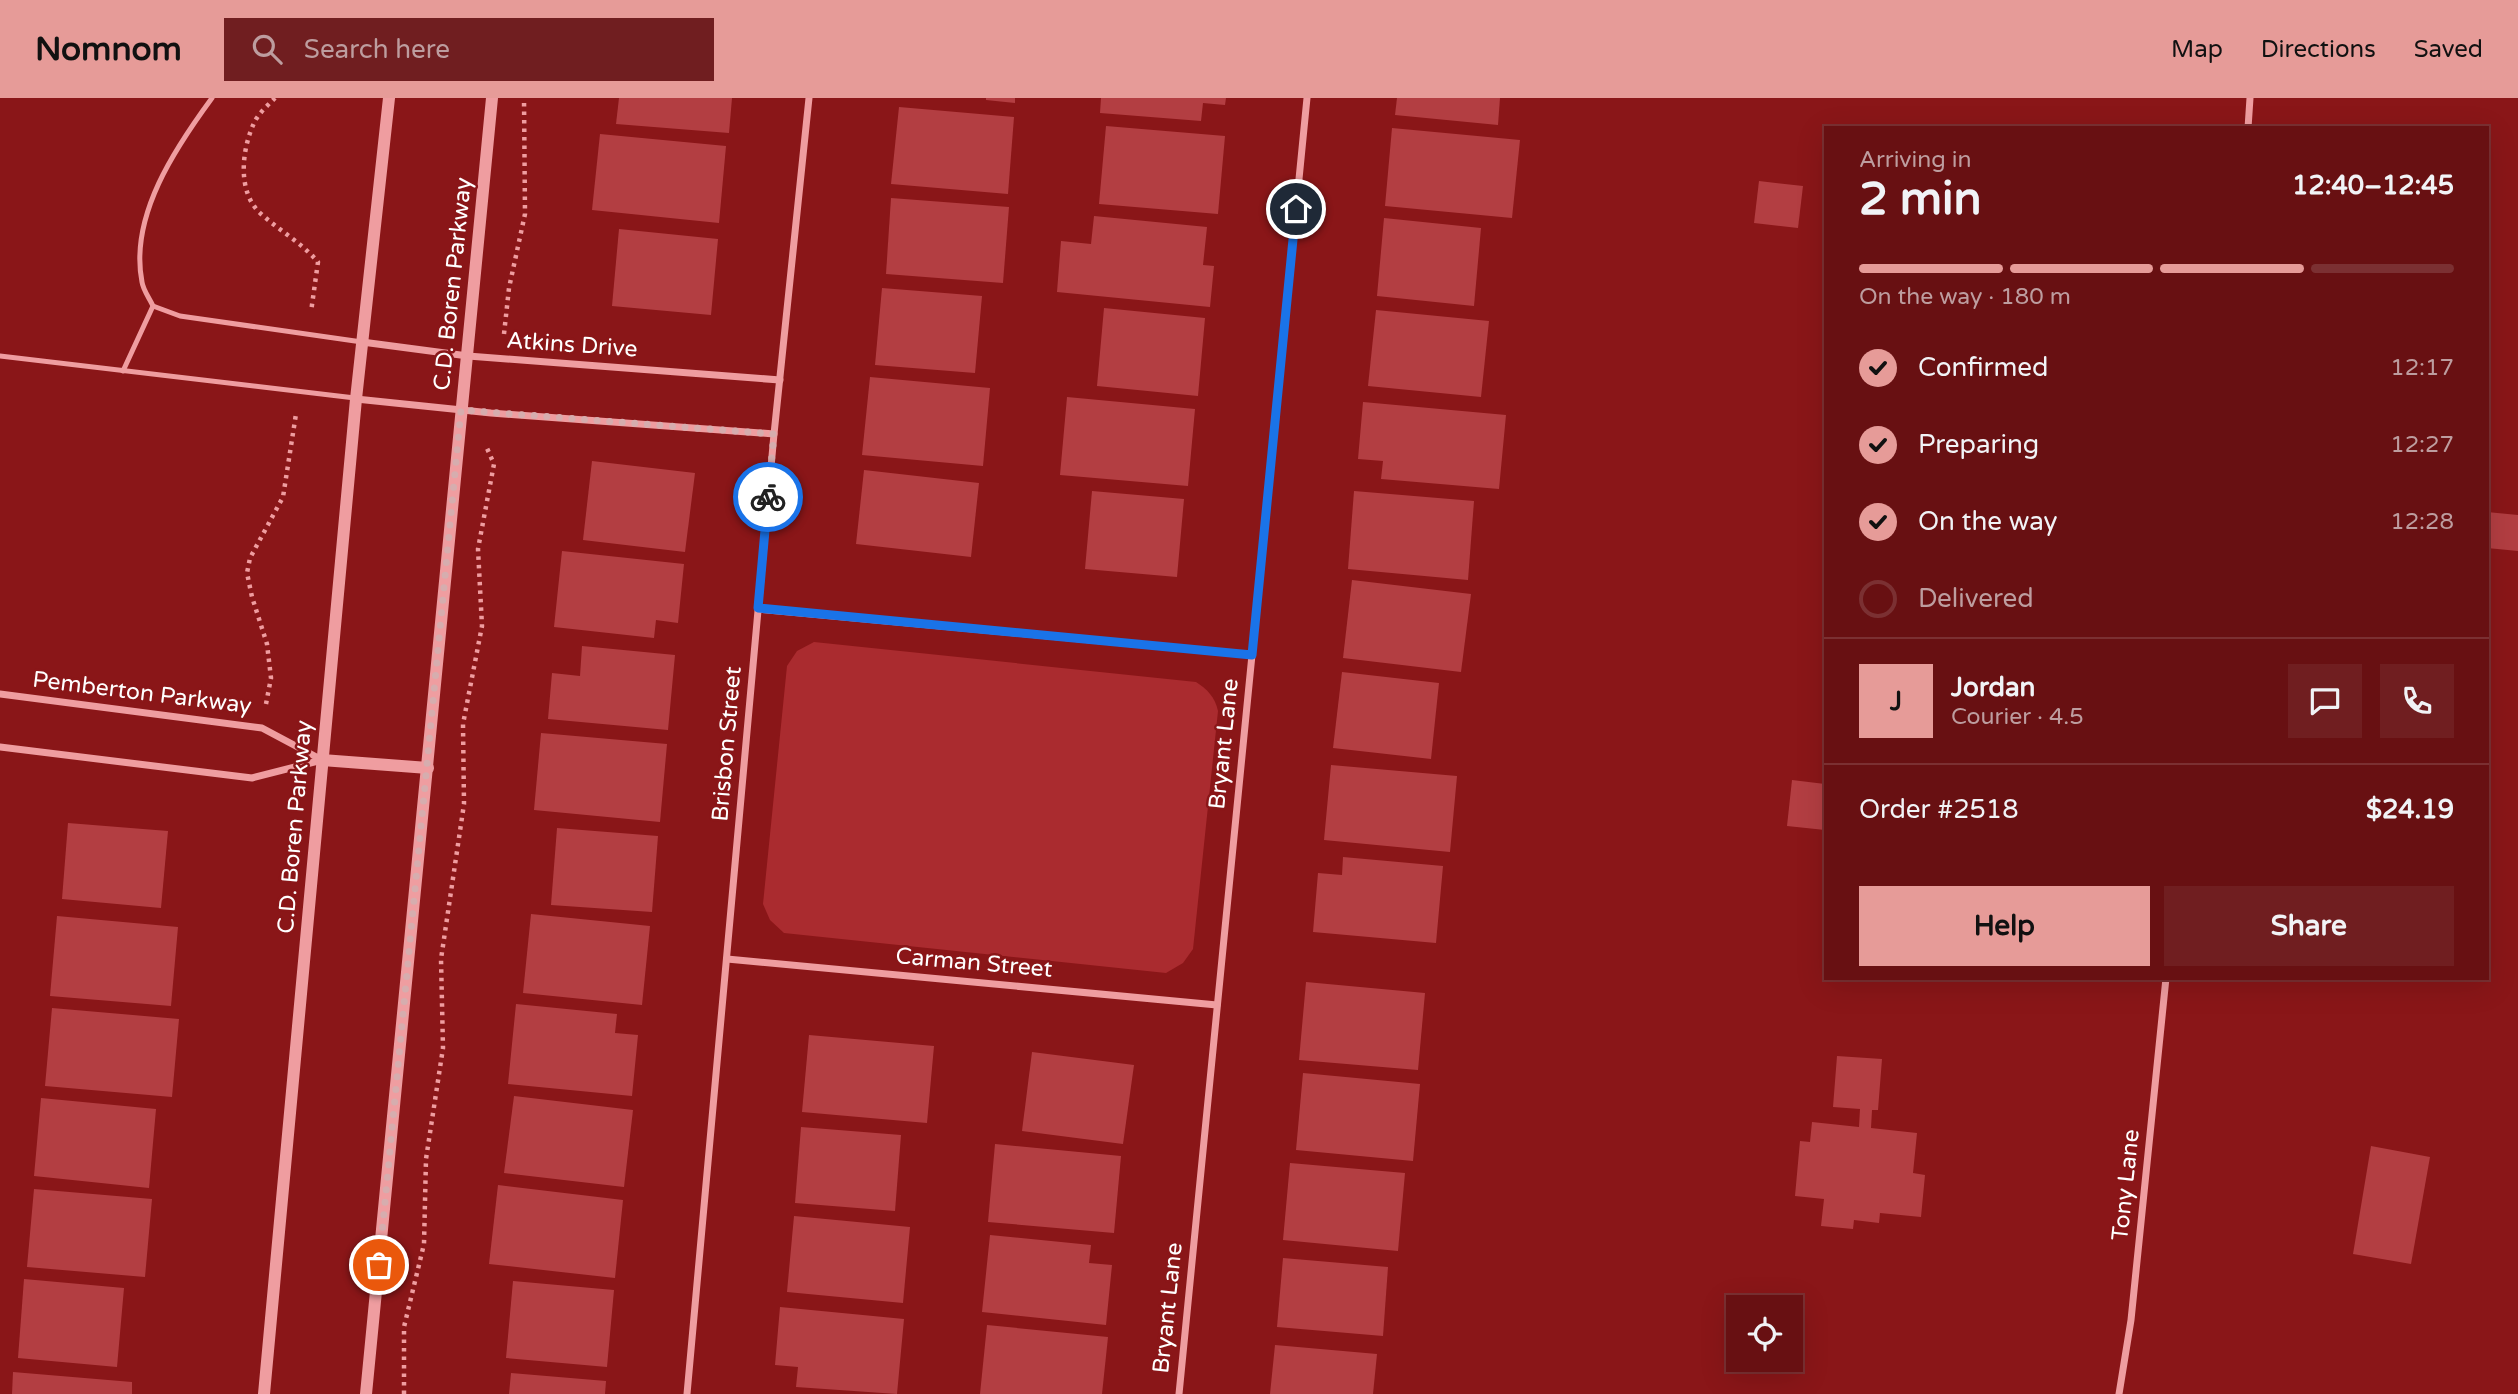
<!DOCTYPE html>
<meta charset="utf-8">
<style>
body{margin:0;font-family:"Varela Round",sans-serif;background:#701e20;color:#f1f3f6;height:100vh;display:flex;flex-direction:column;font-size:26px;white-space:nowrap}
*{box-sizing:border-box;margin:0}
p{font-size:23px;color:#bd9d9f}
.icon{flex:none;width:38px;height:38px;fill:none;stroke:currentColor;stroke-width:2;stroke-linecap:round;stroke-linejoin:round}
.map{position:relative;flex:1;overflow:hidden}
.panel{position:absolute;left:1824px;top:28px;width:665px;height:854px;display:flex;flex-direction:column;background:#681012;border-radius:0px;box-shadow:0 7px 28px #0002,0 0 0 2px #7b3032}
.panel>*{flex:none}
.controls{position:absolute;left:1726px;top:1197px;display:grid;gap:14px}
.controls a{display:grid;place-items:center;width:77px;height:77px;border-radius:0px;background:#681012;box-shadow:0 7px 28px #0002,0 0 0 2px #7b3032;font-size:35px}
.pin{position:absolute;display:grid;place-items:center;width:60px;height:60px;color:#fff;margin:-30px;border:4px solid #fff;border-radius:50%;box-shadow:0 2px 7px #0007}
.courier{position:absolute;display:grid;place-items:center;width:70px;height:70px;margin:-35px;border:5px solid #1a73e8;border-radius:50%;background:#fff;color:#222;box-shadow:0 2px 9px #0007}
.headline em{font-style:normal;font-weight:800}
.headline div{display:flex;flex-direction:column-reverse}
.headline{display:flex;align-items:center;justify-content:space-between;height:119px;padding:0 35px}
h1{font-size:46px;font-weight:800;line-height:52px}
.bar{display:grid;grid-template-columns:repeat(4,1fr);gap:10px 7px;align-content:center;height:84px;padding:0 35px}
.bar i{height:9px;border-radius:5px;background:#7b3032}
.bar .active{background:#e69b98}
.bar p{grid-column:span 4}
.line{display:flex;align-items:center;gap:18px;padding:0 35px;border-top:2px solid #7b3032}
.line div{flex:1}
.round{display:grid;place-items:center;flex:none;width:74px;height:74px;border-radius:0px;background:#701e20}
ol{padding:0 35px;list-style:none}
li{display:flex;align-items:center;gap:21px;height:77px}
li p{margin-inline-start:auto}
li .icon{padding:7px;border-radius:50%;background:#e69b98;color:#111;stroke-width:4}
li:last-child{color:#bd9d9f}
li i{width:38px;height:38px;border:4px solid #7b3032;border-radius:50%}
.button{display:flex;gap:14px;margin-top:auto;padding:14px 35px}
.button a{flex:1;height:80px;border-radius:0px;background:#e69b98;color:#111;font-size:28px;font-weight:800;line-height:80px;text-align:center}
.button a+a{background:#701e20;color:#f1f3f6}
header{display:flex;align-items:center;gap:42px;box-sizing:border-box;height:98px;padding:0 35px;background:#e69b98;color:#111}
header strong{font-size:33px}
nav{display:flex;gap:38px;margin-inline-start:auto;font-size:24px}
.search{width:490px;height:63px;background:#701e20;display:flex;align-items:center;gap:18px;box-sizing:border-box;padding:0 24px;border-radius:0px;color:#bd9d9f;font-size:26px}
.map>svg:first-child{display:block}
.green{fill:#aa2b2f}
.building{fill:#b33e42}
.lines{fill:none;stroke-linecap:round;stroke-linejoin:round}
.path{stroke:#ef9da0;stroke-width:4.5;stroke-dasharray:3.5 5;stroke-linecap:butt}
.service{stroke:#ef9da0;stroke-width:5}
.minor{stroke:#ef9da0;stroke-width:7}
.tertiary{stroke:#ef9da0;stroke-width:12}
.done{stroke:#d6adae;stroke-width:7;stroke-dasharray:0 12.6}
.route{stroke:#1a73e8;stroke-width:9}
.labels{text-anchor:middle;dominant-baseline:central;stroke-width:5;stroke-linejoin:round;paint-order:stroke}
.street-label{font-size:23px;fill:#fff;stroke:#8a1618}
</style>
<header>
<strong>Nomnom</strong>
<div class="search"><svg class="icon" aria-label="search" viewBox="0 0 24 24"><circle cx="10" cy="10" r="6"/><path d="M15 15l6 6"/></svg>Search here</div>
<nav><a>Map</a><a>Directions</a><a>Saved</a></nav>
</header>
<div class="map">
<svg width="2518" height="1296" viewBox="0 0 2518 1296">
<rect width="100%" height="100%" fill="#8a1618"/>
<path class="green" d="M814 544 1196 584C1207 591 1215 599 1218 613L1193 851 1183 865 1166 875 784 835 770 822 763 806 787 568 797 553Z"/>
<g class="building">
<path d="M619 0H732L729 35 616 26Z"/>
<path d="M986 0H1015V5L986 2Z"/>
<path d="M1101 0H1226L1225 7 1203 5 1201 23 1100 15Z"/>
<path d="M1397 0H1500L1498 27 1395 17Z"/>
<path d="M899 9 1014 19 1008 96 891 86Z"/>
<path d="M1106 28 1225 38 1218 116 1099 106Z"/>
<path d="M1392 30 1520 42 1512 120 1385 108Z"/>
<path d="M600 36 726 48 719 125 592 112Z"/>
<path d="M1759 83 1803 88 1798 130 1754 125Z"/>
<path d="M891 100 1009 109 1003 185 886 176Z"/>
<path d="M1094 118 1207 129 1203 167 1214 168 1210 209 1057 194 1061 143 1091 146Z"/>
<path d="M1384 120 1481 130 1474 208 1377 198Z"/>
<path d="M619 131 718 141 711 217 612 208Z"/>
<path d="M882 190 982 198 975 275 875 267Z"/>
<path d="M1104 210 1205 220 1198 298 1097 288Z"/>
<path d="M1376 212 1489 223 1481 299 1368 288Z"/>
<path d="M870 279 990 290 983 368 862 357Z"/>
<path d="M1067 299 1195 311 1188 388 1060 377Z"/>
<path d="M1363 304 1506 317 1499 391 1381 381 1383 363 1358 361Z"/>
<path d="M592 363 695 375 685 454 583 442Z"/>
<path d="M864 372 979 385 971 459 856 446Z"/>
<path d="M1092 393 1184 401 1177 479 1085 471Z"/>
<path d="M1354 393 1474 403 1468 482 1348 471Z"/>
<path d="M2487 414 2518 417V453L2487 450Z"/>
<path d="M562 453 684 466 678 525 656 522 654 540 554 529Z"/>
<path d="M1352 482 1471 496 1461 574 1343 560Z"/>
<path d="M582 548 675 557 668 632 548 621 552 575 580 578Z"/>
<path d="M1342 574 1439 585 1431 661 1333 650Z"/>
<path d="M541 635 667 646 660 724 534 712Z"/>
<path d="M1331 667 1457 678 1450 754 1324 742Z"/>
<path d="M1792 682 1825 686V732L1787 728Z"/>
<path d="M68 725 168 733 161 810 62 801Z"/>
<path d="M557 730 658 738 652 814 551 807Z"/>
<path d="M1343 759 1443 768 1436 845 1313 834 1318 775 1342 777Z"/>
<path d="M531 816 650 828 642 907 523 895Z"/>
<path d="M57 818 178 829 171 908 50 898Z"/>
<path d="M1306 884 1425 895 1418 972 1299 962Z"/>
<path d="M516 906 617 916 615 935 638 937 632 998 508 986Z"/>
<path d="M52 910 179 921 172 999 45 988Z"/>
<path d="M809 937 934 948 927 1025 802 1014Z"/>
<path d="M1032 954 1134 967 1123 1046 1022 1033Z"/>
<path d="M1837 958 1882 961 1878 1012H1872L1871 1030 1917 1035 1913 1075 1925 1077 1921 1119 1880 1115 1879 1125 1854 1122 1853 1131 1821 1128 1824 1101 1795 1098 1800 1043 1810 1044 1812 1024 1859 1029 1860 1011 1833 1009Z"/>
<path d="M1303 975 1420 986 1413 1063 1296 1052Z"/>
<path d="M514 998 633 1012 624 1089 504 1075Z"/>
<path d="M41 1000 156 1011 149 1090 34 1078Z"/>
<path d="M801 1029 901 1037 895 1113 795 1105Z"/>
<path d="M995 1046 1121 1058 1114 1135 988 1124Z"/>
<path d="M2371 1048 2430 1059 2411 1166 2353 1156Z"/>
<path d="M1290 1065 1405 1075 1398 1153 1283 1142Z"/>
<path d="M498 1087 623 1102 615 1180 489 1166Z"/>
<path d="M34 1091 152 1101 145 1179 27 1169Z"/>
<path d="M794 1118 910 1129 903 1205 787 1194Z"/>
<path d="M990 1137 1091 1147 1089 1165 1112 1167 1106 1227 982 1214Z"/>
<path d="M1283 1160 1388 1169 1383 1238 1277 1229Z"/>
<path d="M24 1181 124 1190 117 1269 18 1260Z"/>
<path d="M513 1183 614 1192 607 1269 506 1260Z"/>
<path d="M780 1209 904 1221 897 1296 796 1289 798 1269 775 1267Z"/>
<path d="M987 1227 1108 1239 1102 1296H980Z"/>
<path d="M1275 1247 1377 1256 1373 1296H1270Z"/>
<path d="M13 1274 132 1284V1296H12Z"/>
<path d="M511 1275 606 1283 605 1296H509Z"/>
</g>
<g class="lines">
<g class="path">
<path d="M275 0C268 7 258 16 254 25 242 51 237 92 259 114 278 132 301 144 318 164L311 214"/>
<path d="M504 236 509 190 525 116 524 0"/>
<path d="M266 606 271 580 267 546 252 499 247 475 250 460 283 399 296 316"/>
<path d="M404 1296V1229L424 1146 426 1061 443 950 441 861 464 706 463 626 482 528 478 451 494 366 486 348"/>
</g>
<g class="service">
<path d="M212 0C176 49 129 118 142 184 143 192 150 201 153 208L180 218 362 244"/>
<path d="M0 258 355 300"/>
<path d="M123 273 153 208"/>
</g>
<g class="minor">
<path d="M2248 30 2250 0"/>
<path d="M362 244 468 258 780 282"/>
<path d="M356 301 491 315 774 336"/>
<path d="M758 511 1252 557"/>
<path d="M0 596 262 630 322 662"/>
<path d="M0 649 252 680 322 662"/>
<path d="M727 861 1217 907"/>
<path d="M687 1296 774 336 809 0"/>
<path d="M1179 1296 1307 0"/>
<path d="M2119 1296 2131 1222 2166 880"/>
</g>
<g class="tertiary">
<path d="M322 662 428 670"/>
<path d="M264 1296 356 301 389 0"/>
<path d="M366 1296 492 0"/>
</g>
</g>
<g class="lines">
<path class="done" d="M379 1167 461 312 774 336 768 399"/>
<path class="route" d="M768 399 758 510 1252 557 1296 111"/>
</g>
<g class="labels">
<g class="street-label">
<text transform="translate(453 186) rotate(-84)">C.D. Boren Parkway</text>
<text transform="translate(572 247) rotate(4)">Atkins Drive</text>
<text transform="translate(142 595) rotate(7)">Pemberton Parkway</text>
<text transform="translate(727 646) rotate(-85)">Brisbon Street</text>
<text transform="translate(1224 646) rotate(-84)">Bryant Lane</text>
<text transform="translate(295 729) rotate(-85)">C.D. Boren Parkway</text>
<text transform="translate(974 865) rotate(5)">Carman Street</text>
<text transform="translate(2126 1087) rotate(-84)">Tony Lane</text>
<text transform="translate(1168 1210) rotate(-84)">Bryant Lane</text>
</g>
</g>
</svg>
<div class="controls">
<a><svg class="icon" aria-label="locate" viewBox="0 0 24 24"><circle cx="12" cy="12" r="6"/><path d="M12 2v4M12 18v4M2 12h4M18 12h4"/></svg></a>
</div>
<div class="pin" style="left:379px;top:1167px;background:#ea580c"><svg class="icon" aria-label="bag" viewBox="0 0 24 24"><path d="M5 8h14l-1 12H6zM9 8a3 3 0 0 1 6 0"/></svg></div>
<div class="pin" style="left:1296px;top:111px;background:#1f2937"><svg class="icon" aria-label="home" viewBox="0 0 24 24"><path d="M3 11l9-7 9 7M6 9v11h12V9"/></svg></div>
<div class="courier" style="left:768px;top:399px"><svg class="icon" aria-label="bike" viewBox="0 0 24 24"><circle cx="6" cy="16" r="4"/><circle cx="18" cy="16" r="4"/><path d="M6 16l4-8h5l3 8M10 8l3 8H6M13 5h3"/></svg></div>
<section class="panel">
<div class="headline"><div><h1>2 min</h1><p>Arriving in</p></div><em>12:40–12:45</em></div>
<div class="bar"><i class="active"></i><i class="active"></i><i class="active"></i><i></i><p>On the way · 180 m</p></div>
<ol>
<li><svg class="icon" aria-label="check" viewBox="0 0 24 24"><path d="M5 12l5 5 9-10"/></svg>Confirmed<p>12:17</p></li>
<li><svg class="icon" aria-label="check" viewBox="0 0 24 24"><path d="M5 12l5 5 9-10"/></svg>Preparing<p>12:27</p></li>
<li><svg class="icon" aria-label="check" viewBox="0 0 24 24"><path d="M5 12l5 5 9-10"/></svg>On the way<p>12:28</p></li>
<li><i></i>Delivered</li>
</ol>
<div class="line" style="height:126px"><b class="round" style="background:#e69b98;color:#111">J</b><div><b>Jordan</b><p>Courier · 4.5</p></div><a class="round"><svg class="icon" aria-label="chat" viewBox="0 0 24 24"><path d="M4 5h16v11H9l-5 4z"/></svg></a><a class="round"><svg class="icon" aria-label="phone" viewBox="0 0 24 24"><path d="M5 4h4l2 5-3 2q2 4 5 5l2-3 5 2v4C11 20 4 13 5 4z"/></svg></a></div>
<div class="line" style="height:91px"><div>Order #2518</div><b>$24.19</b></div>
<div class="button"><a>Help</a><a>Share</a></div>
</section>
</div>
